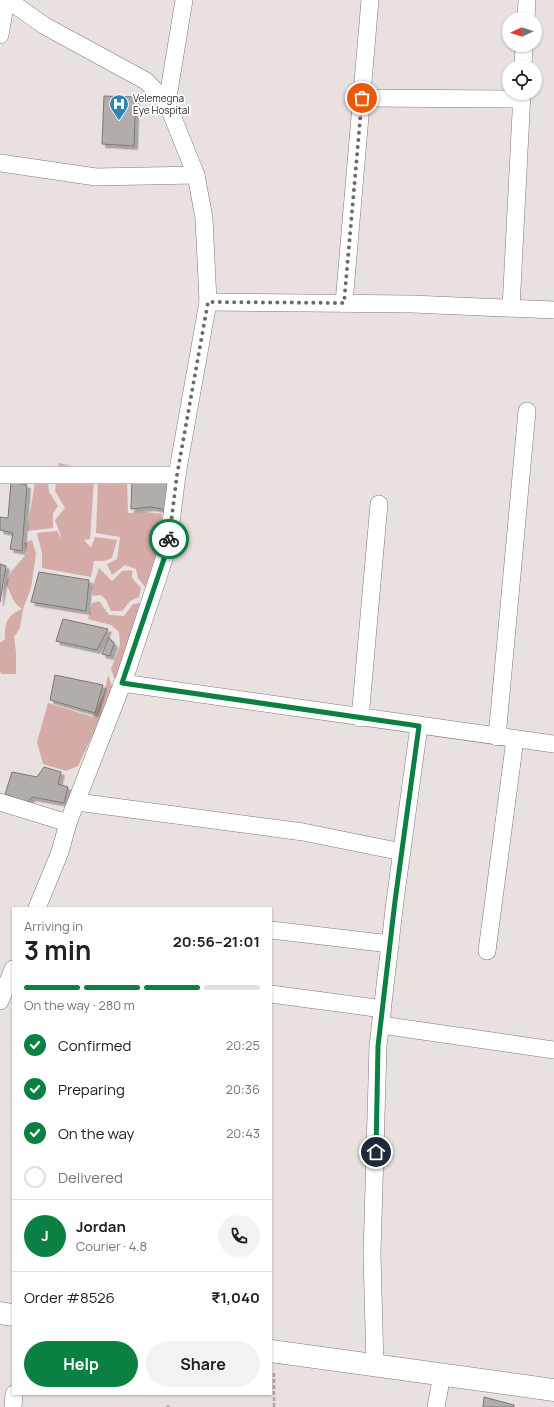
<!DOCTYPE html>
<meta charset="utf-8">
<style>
body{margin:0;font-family:Manrope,sans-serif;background:#f2f2f2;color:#222;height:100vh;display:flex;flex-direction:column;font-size:15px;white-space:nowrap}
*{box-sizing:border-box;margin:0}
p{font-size:13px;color:#767676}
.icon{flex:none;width:22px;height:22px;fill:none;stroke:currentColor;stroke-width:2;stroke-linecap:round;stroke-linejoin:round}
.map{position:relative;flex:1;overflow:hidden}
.details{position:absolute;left:12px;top:907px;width:260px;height:488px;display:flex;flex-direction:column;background:#fff;border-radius:0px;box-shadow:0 1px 3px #0004}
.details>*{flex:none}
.needle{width:26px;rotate:267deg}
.controls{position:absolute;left:502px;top:12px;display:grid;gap:8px}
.controls a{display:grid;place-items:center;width:40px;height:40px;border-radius:50%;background:#fff;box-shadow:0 1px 3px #0004;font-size:20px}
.pin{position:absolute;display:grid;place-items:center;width:34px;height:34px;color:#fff;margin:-17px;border:2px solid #fff;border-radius:50%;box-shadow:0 1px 4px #0007}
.courier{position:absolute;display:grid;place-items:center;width:40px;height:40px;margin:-20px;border:3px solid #0b8043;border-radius:50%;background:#fff;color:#222;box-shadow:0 1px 5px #0007}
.overview em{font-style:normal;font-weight:700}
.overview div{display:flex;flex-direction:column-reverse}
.overview{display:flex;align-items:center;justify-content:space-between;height:68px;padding:0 12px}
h1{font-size:26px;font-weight:700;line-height:30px}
.bar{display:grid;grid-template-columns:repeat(4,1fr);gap:6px 4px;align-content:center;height:48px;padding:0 12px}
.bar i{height:5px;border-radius:3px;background:#e0e0e0}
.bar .on{background:#0b8043}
.bar p{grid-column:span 4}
.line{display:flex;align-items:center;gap:10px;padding:0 12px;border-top:1px solid #e0e0e0}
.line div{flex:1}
.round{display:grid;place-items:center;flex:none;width:42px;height:42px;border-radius:21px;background:#f2f2f2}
ol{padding:0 12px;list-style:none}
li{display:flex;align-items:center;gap:12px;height:44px}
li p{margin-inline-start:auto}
li .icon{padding:4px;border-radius:50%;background:#0b8043;color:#fff;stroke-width:4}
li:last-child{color:#767676}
li i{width:22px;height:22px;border:2px solid #e0e0e0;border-radius:50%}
.action{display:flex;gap:8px;margin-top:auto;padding:8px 12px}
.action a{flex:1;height:46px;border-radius:24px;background:#0b8043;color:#fff;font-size:16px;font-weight:700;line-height:46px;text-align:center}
.action a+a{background:#f2f2f2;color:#222}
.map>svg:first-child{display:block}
.green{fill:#d4aba6}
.building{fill:#b2acab;stroke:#7b7574;filter:url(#shadow)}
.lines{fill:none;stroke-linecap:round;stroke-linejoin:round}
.street-casing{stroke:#7f7978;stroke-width:18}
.secondary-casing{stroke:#7f7978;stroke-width:23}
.path{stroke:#aea8a8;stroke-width:2.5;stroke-dasharray:4 2;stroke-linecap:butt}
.street{stroke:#fff;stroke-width:17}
.secondary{stroke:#fff;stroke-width:22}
.done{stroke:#6e6969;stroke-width:4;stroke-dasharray:0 7.2}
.route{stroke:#0b8043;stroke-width:5}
.labels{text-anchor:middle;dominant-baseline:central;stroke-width:3.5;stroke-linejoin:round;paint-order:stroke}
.poi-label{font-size:10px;fill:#2c2929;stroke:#fff;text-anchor:start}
</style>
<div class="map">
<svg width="554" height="1407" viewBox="0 0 554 1407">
<defs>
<filter id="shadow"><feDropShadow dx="3.5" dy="3.5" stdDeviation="0" flood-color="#0004"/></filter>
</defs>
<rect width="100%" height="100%" fill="#e8e1e0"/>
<g class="green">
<path d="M59 463 75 467 95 466 90 539 84 540 91 548 95 537 117 540 112 558 104 561H94L91 577 42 568V553L37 533 57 531 62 539 55 520 65 508 55 491Z"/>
<path d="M127 481 128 513 146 512 162 514 160 555 115 680 111 669 120 645 119 632 111 625 88 619 92 603 99 601 109 615 124 616 133 604 142 603 146 588 138 578 136 569 125 565 112 575 107 564 117 559 120 537 96 533 98 482Z"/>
<path d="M35 482 48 483 49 492 58 506 53 513V528L27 531Z"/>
<path d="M32 540 36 554 31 588 23 609 20 628 14 637 16 652V674H2L0 672V643L5 639C5 623 6 616 22 609 13 603 10 592 6 583L11 572 27 553 24 543Z"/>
<path d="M99 568 112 581 122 571 132 570V578L141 588 139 597 130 601 122 611H111L106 600 101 595 93 596 92 588Z"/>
<path d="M108 675 112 686 101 717 78 766 66 771 43 764 37 742 48 703 93 717 104 693Z"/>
</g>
<g class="building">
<path d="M104 96 136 97 134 146 102 144Z"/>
<path d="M132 479 170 482 166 510 151 507 131 509Z"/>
<path d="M11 482 27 485 22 551 10 549 13 533 0 530V517L8 518Z"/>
<path d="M0 564 6 566 0 602Z"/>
<path d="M39 572 89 580 86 611 31 602Z"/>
<path d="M63 619 108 629 97 650 56 641Z"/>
<path d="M109 637 114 644 110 656 102 654Z"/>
<path d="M55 675 103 685 95 713 50 700Z"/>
<path d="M44 767 61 772 58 784 68 787 64 803 32 797 27 803 5 794 12 772 37 777Z"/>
<path d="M484 1397 514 1405V1407H483Z"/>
</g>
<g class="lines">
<g class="street-casing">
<g id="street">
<path d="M8 0 45 26 146 81 167 103 196 175 204 218 208 302 177 475 168 547 125 677 68 823 60 852 37 908"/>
<path d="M526 19 527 0"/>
<path d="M0 35 6 0"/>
<path d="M523 67 524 45"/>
<path d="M361 98 522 99"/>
<path d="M167 103 184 0"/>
<path d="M0 163 96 177 196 175"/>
<path d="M208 302 412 304 554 310"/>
<path d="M344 303 370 0"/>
<path d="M511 308 522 93"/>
<path d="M0 475H177"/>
<path d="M122 683 554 744"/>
<path d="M360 718 379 504"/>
<path d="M497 737 527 411"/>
<path d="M0 802 68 823"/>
<path d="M77 802 303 832 402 852"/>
<path d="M271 930 390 944"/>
<path d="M487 951 515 739"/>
<path d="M271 994 383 1009"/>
<path d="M0 1001 13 969"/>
<path d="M381 1025 554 1050"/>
<path d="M375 1366 372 1255 378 1046 395 901 419 726"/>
<path d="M13 1407 14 1394"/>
<path d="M436 1407 442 1375"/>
</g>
</g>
<g class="secondary-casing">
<g id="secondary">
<path d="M0 1313 13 1315"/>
<path d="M271 1351 554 1390"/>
</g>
</g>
<g class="path">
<path d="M166 1407H170"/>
<path d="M274 1407V1372"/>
</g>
<use href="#street" class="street"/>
<use href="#secondary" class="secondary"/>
</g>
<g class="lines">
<path class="done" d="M169 539 177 475 208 302 344 303 362 98"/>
<path class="route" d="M169 539 168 547 122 683 419 726 395 901 378 1046 376 1152"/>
</g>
<defs>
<g id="hospital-pin" transform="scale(1)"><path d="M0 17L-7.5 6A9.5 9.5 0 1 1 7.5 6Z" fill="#2d86b4" stroke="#fff"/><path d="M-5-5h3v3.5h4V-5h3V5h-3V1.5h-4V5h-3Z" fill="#fff"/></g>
</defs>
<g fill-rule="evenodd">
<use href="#hospital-pin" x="119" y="104"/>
</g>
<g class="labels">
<g class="poi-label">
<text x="133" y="98">Velemegna<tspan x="133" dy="12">Eye Hospital</tspan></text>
</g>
</g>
</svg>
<div class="controls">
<a><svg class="needle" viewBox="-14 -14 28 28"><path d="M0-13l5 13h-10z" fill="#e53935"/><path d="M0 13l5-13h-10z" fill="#767676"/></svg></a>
<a><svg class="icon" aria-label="locate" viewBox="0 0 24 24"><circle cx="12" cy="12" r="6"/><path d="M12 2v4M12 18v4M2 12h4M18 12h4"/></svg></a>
</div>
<div class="pin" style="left:362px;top:98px;background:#ea580c"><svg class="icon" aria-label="bag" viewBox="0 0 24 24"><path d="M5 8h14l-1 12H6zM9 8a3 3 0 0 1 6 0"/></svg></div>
<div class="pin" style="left:376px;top:1152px;background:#1f2937"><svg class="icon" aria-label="home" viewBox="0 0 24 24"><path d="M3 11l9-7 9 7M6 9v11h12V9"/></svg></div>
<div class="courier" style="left:169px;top:539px"><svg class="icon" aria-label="bike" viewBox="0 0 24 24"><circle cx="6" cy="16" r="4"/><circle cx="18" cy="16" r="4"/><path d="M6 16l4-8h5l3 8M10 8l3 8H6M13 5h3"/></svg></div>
<section class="details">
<div class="overview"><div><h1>3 min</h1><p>Arriving in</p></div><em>20:56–21:01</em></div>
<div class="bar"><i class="on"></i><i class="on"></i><i class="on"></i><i></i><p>On the way · 280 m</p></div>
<ol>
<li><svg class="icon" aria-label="check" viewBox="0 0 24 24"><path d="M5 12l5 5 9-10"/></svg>Confirmed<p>20:25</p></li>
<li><svg class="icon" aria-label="check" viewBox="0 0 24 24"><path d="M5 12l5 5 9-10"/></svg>Preparing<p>20:36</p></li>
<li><svg class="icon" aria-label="check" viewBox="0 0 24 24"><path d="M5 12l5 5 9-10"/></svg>On the way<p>20:43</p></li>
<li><i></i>Delivered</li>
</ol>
<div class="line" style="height:72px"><b class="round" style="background:#0b8043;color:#fff">J</b><div><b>Jordan</b><p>Courier · 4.8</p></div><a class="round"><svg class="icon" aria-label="phone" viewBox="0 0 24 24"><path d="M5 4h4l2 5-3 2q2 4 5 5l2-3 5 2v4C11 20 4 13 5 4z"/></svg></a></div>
<div class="line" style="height:52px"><div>Order #8526</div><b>₹1,040</b></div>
<div class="action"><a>Help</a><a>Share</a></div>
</section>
</div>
